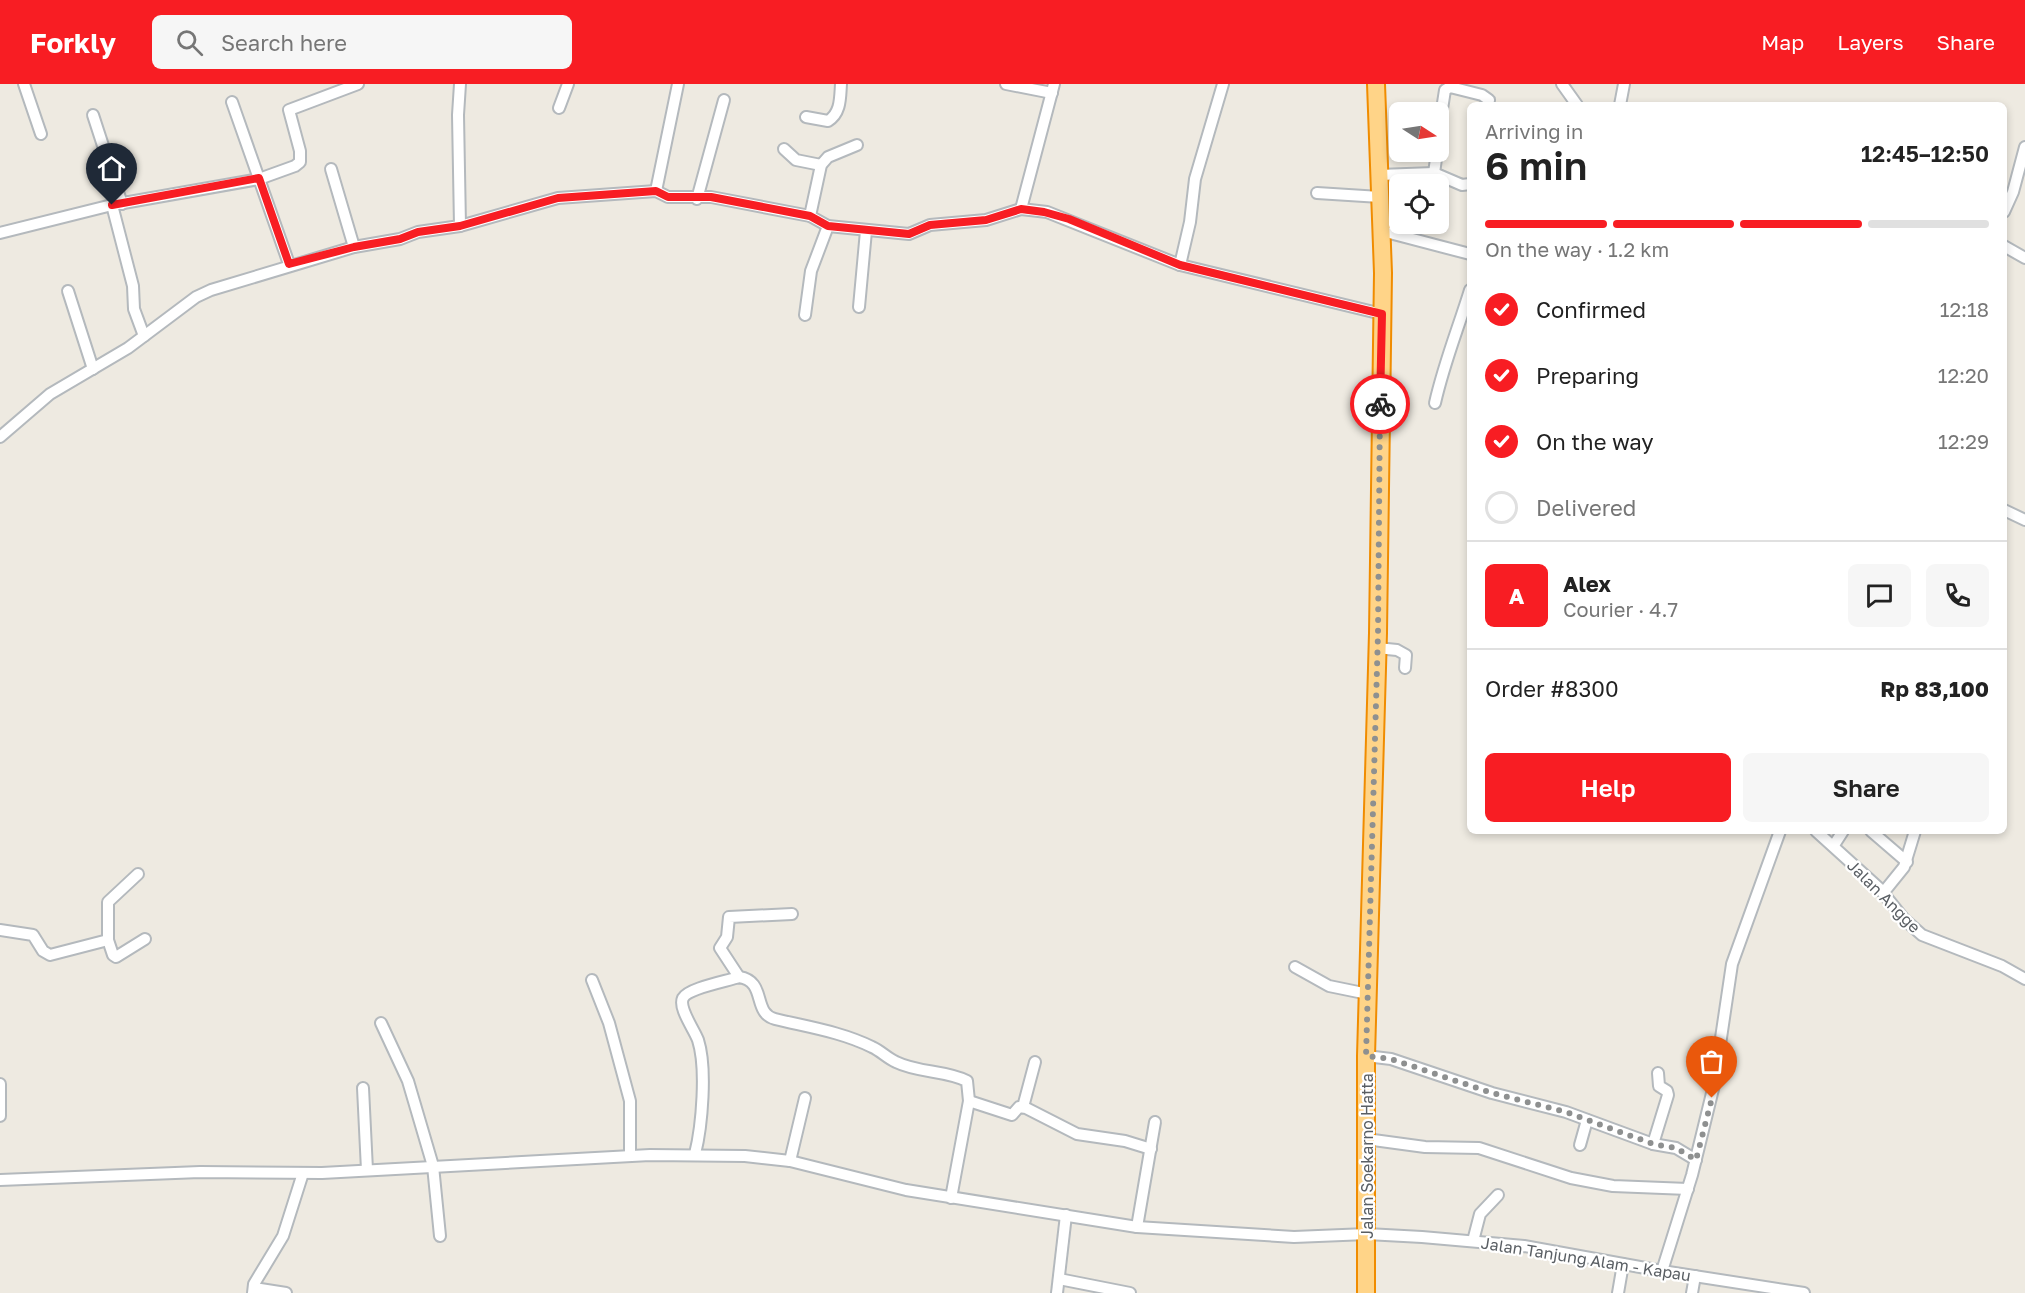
<!DOCTYPE html>
<meta charset="utf-8">
<style>
body{margin:0;font-family:"Golos Text",sans-serif;background:#f6f6f6;color:#222;height:100vh;display:flex;flex-direction:column;font-size:22px;white-space:nowrap}
*{box-sizing:border-box;margin:0}
p{font-size:20px;color:#767676}
.icon{flex:none;width:33px;height:33px;fill:none;stroke:currentColor;stroke-width:2;stroke-linecap:round;stroke-linejoin:round}
.map{position:relative;flex:1;overflow:hidden}
.drawer{position:absolute;left:1467px;top:18px;width:540px;height:732px;display:flex;flex-direction:column;background:#fff;border-radius:9px;box-shadow:0 3px 9px #0003}
.drawer>*{flex:none}
.needle{width:39px;rotate:102deg}
.fabs{position:absolute;left:1389px;top:18px;display:grid;gap:12px}
.fabs a{display:grid;place-items:center;width:60px;height:60px;border-radius:9px;background:#fff;box-shadow:0 3px 9px #0003;font-size:30px}
.pin{position:absolute;display:grid;place-items:center;width:51px;height:51px;color:#fff;margin:-62px -26px;border-radius:50% 50% 50% 0;rotate:-45deg;box-shadow:0 0 6px #0007}
.pin .icon{rotate:45deg}
.courier{position:absolute;display:grid;place-items:center;width:60px;height:60px;margin:-30px;border:4px solid #f81d23;border-radius:50%;background:#fff;color:#222;box-shadow:0 2px 8px #0007}
.headline em{font-style:normal;font-weight:600}
.headline div{display:flex;flex-direction:column-reverse}
.headline{display:flex;align-items:center;justify-content:space-between;height:102px;padding:0 18px}
h1{font-size:39px;font-weight:600;line-height:45px}
.bar{display:grid;grid-template-columns:repeat(4,1fr);gap:9px 6px;align-content:center;height:72px;padding:0 18px}
.bar i{height:8px;border-radius:4px;background:#e0e0e0}
.bar .active{background:#f81d23}
.bar p{grid-column:span 4}
.line{display:flex;align-items:center;gap:15px;padding:0 18px;border-top:2px solid #e0e0e0}
.line div{flex:1}
.round{display:grid;place-items:center;flex:none;width:63px;height:63px;border-radius:9px;background:#f6f6f6}
ol{padding:0 18px;list-style:none}
li{display:flex;align-items:center;gap:18px;height:66px}
li p{margin-inline-start:auto}
li .icon{padding:6px;border-radius:50%;background:#f81d23;color:#fff;stroke-width:4}
li:last-child{color:#767676}
li i{width:33px;height:33px;border:3px solid #e0e0e0;border-radius:50%}
.button{display:flex;gap:12px;margin-top:auto;padding:12px 18px}
.button a{flex:1;height:69px;border-radius:9px;background:#f81d23;color:#fff;font-size:24px;font-weight:600;line-height:69px;text-align:center}
.button a+a{background:#f6f6f6;color:#222}
header{display:flex;align-items:center;gap:36px;box-sizing:border-box;height:84px;padding:0 30px;background:#f81d23;color:#fff}
header strong{font-size:28px}
nav{display:flex;gap:33px;margin-inline-start:auto;font-size:21px}
.search{width:420px;height:54px;background:#f6f6f6;display:flex;align-items:center;gap:15px;box-sizing:border-box;padding:0 21px;border-radius:9px;color:#767676;font-size:22px}
.map>svg:first-child{display:block}
.lines{fill:none;stroke-linecap:round;stroke-linejoin:round}
.minor-casing{stroke:#b4b9bd;stroke-width:14}
.highway-casing{stroke:#f08c00;stroke-width:20}
.minor{stroke:#fff;stroke-width:10}
.highway{stroke:#ffd488;stroke-width:16}
.done{stroke:#8e9090;stroke-width:6;stroke-dasharray:0 10.8}
.route{stroke:#f81d23;stroke-width:8}
.labels{text-anchor:middle;dominant-baseline:central;stroke-width:4.5;stroke-linejoin:round;paint-order:stroke}
.street-label{font-size:16px;fill:#5a5f64;stroke:#fff}
</style>
<header>
<strong>Forkly</strong>
<div class="search"><svg class="icon" aria-label="search" viewBox="0 0 24 24"><circle cx="10" cy="10" r="6"/><path d="M15 15l6 6"/></svg>Search here</div>
<nav><a>Map</a><a>Layers</a><a>Share</a></nav>
</header>
<div class="map">
<svg width="2025" height="1209" viewBox="0 0 2025 1209">
<rect width="100%" height="100%" fill="#eeeae1"/>
<g class="lines">
<g class="minor-casing">
<g id="minor">
<path d="M24 0 41 50"/>
<path d="M1006 0 1052 9"/>
<path d="M1562 0 1577 21"/>
<path d="M232 18 289 180"/>
<path d="M1620 21 1624 0"/>
<path d="M559 24 568 0"/>
<path d="M93 31 122 120"/>
<path d="M806 33 828 37C841 29 840 14 841 0"/>
<path d="M1438 51 1445 6 1450 3 1482 11 1489 16 1488 21"/>
<path d="M784 65 796 76 821 81"/>
<path d="M331 85 354 163"/>
<path d="M1434 89 1437 68"/>
<path d="M1379 91 1434 89 1462 101 1470 100"/>
<path d="M656 107 678 0"/>
<path d="M1317 109 1380 113"/>
<path d="M697 115 724 16"/>
<path d="M112 121 133 202 134 225 144 252"/>
<path d="M1021 125 1054 0"/>
<path d="M2004 128 2013 108 2025 63"/>
<path d="M810 132 821 81 828 73 857 61"/>
<path d="M460 142 458 31 460 0"/>
<path d="M1382 147 1470 170"/>
<path d="M0 149 112 121 259 95 295 82 300 78V67L289 26 358 0"/>
<path d="M2004 162 2025 174"/>
<path d="M1180 181 1190 138 1195 95 1223 0"/>
<path d="M68 207 93 285"/>
<path d="M859 223 866 147"/>
<path d="M805 231 811 187 828 142"/>
<path d="M1435 319C1444 279 1458 245 1470 206"/>
<path d="M0 353 50 310 128 264 196 213 211 206 354 163 400 155 418 148 460 142 558 114 656 107 668 113H711L810 132 828 142 909 150 930 141 986 136 1021 125 1047 128 1180 181 1382 230"/>
<path d="M2004 426 2025 436"/>
<path d="M1377 564 1397 566 1406 571 1405 584"/>
<path d="M1816 747 1880 805 1904 835 1922 851 2002 882 2025 895"/>
<path d="M1871 747 1907 778"/>
<path d="M1834 761 1843 747"/>
<path d="M1883 809 1904 783 1915 747"/>
<path d="M0 846 33 851 43 867 50 871 108 856V818L138 790"/>
<path d="M108 856 113 871 116 873 145 855"/>
<path d="M1295 883 1329 902 1368 910"/>
<path d="M739 893 720 864 727 853 729 833 792 830"/>
<path d="M592 896 609 939 630 1017V1072"/>
<path d="M381 939 408 997 433 1082 440 1152"/>
<path d="M1366 972 1391 975 1492 1009 1566 1028 1653 1060 1676 1064 1696 1076"/>
<path d="M0 1000V1032"/>
<path d="M363 1004 367 1086"/>
<path d="M969 1017 1012 1031 1019 1023 1026 1024 1077 1050 1125 1057 1151 1065"/>
<path d="M1023 1023 1035 978"/>
<path d="M1366 1055 1425 1063 1479 1064 1571 1094 1613 1102 1688 1105"/>
<path d="M1653 1060 1668 1011 1667 1007 1659 1002 1658 989"/>
<path d="M1580 1061 1587 1036"/>
<path d="M695 1070C702 1042 707 984 698 956 694 945 678 924 683 914 688 904 728 897 739 893 767 897 752 929 775 935 808 943 842 948 872 963 881 967 887 974 896 978 918 989 945 986 967 997L969 1017 951 1114"/>
<path d="M790 1077 805 1014"/>
<path d="M0 1096 200 1088 322 1089 650 1071 745 1072 790 1077 906 1106 1137 1143 1294 1153 1367 1150 1422 1153 1524 1162 1662 1187 1804 1209"/>
<path d="M1137 1143 1155 1038"/>
<path d="M1473 1157 1480 1130 1498 1111"/>
<path d="M1662 1187 1692 1091 1714 1001 1732 880 1780 747"/>
<path d="M1059 1195 1130 1209"/>
<path d="M254 1204 286 1209"/>
<path d="M253 1209 254 1200 283 1152 303 1089"/>
<path d="M1057 1209 1066 1131"/>
<path d="M1618 1209 1623 1180"/>
<path d="M1692 1209 1695 1192"/>
</g>
</g>
<g class="highway-casing">
<path id="highway" d="M1366 1209V972L1378 549 1383 189 1376 0"/>
</g>
<use href="#minor" class="minor"/>
<use href="#highway" class="highway"/>
</g>
<g class="lines">
<path class="done" d="M1380 320 1378 549 1366 972 1391 975 1492 1009 1566 1028 1653 1060 1676 1064 1696 1076 1712 1014"/>
<path class="route" d="M112 121 259 94 289 180 354 163 400 155 418 148 460 142 558 114 656 107 668 113H711L810 132 828 142 909 150 930 141 986 136 1021 125 1044 128 1069 135 1180 181 1382 230 1380 320"/>
</g>
<g class="labels">
<g class="street-label">
<text transform="translate(1884 812) rotate(45)">Jalan Angge</text>
<text transform="translate(1367 1072) rotate(-90)">Jalan Soekarno Hatta</text>
<text transform="translate(1586 1175) rotate(9)">Jalan Tanjung Alam - Kapau</text>
</g>
</g>
</svg>
<div class="fabs">
<a><svg class="needle" viewBox="-14 -14 28 28"><path d="M0-13l5 13h-10z" fill="#e53935"/><path d="M0 13l5-13h-10z" fill="#767676"/></svg></a>
<a><svg class="icon" aria-label="locate" viewBox="0 0 24 24"><circle cx="12" cy="12" r="6"/><path d="M12 2v4M12 18v4M2 12h4M18 12h4"/></svg></a>
</div>
<div class="pin" style="left:1712px;top:1014px;background:#ea580c"><svg class="icon" aria-label="bag" viewBox="0 0 24 24"><path d="M5 8h14l-1 12H6zM9 8a3 3 0 0 1 6 0"/></svg></div>
<div class="pin" style="left:112px;top:121px;background:#1f2937"><svg class="icon" aria-label="home" viewBox="0 0 24 24"><path d="M3 11l9-7 9 7M6 9v11h12V9"/></svg></div>
<div class="courier" style="left:1380px;top:320px"><svg class="icon" aria-label="bike" viewBox="0 0 24 24"><circle cx="6" cy="16" r="4"/><circle cx="18" cy="16" r="4"/><path d="M6 16l4-8h5l3 8M10 8l3 8H6M13 5h3"/></svg></div>
<section class="drawer">
<div class="headline"><div><h1>6 min</h1><p>Arriving in</p></div><em>12:45–12:50</em></div>
<div class="bar"><i class="active"></i><i class="active"></i><i class="active"></i><i></i><p>On the way · 1.2 km</p></div>
<ol>
<li><svg class="icon" aria-label="check" viewBox="0 0 24 24"><path d="M5 12l5 5 9-10"/></svg>Confirmed<p>12:18</p></li>
<li><svg class="icon" aria-label="check" viewBox="0 0 24 24"><path d="M5 12l5 5 9-10"/></svg>Preparing<p>12:20</p></li>
<li><svg class="icon" aria-label="check" viewBox="0 0 24 24"><path d="M5 12l5 5 9-10"/></svg>On the way<p>12:29</p></li>
<li><i></i>Delivered</li>
</ol>
<div class="line" style="height:108px"><b class="round" style="background:#f81d23;color:#fff">A</b><div><b>Alex</b><p>Courier · 4.7</p></div><a class="round"><svg class="icon" aria-label="chat" viewBox="0 0 24 24"><path d="M4 5h16v11H9l-5 4z"/></svg></a><a class="round"><svg class="icon" aria-label="phone" viewBox="0 0 24 24"><path d="M5 4h4l2 5-3 2q2 4 5 5l2-3 5 2v4C11 20 4 13 5 4z"/></svg></a></div>
<div class="line" style="height:78px"><div>Order #8300</div><b>Rp 83,100</b></div>
<div class="button"><a>Help</a><a>Share</a></div>
</section>
</div>
